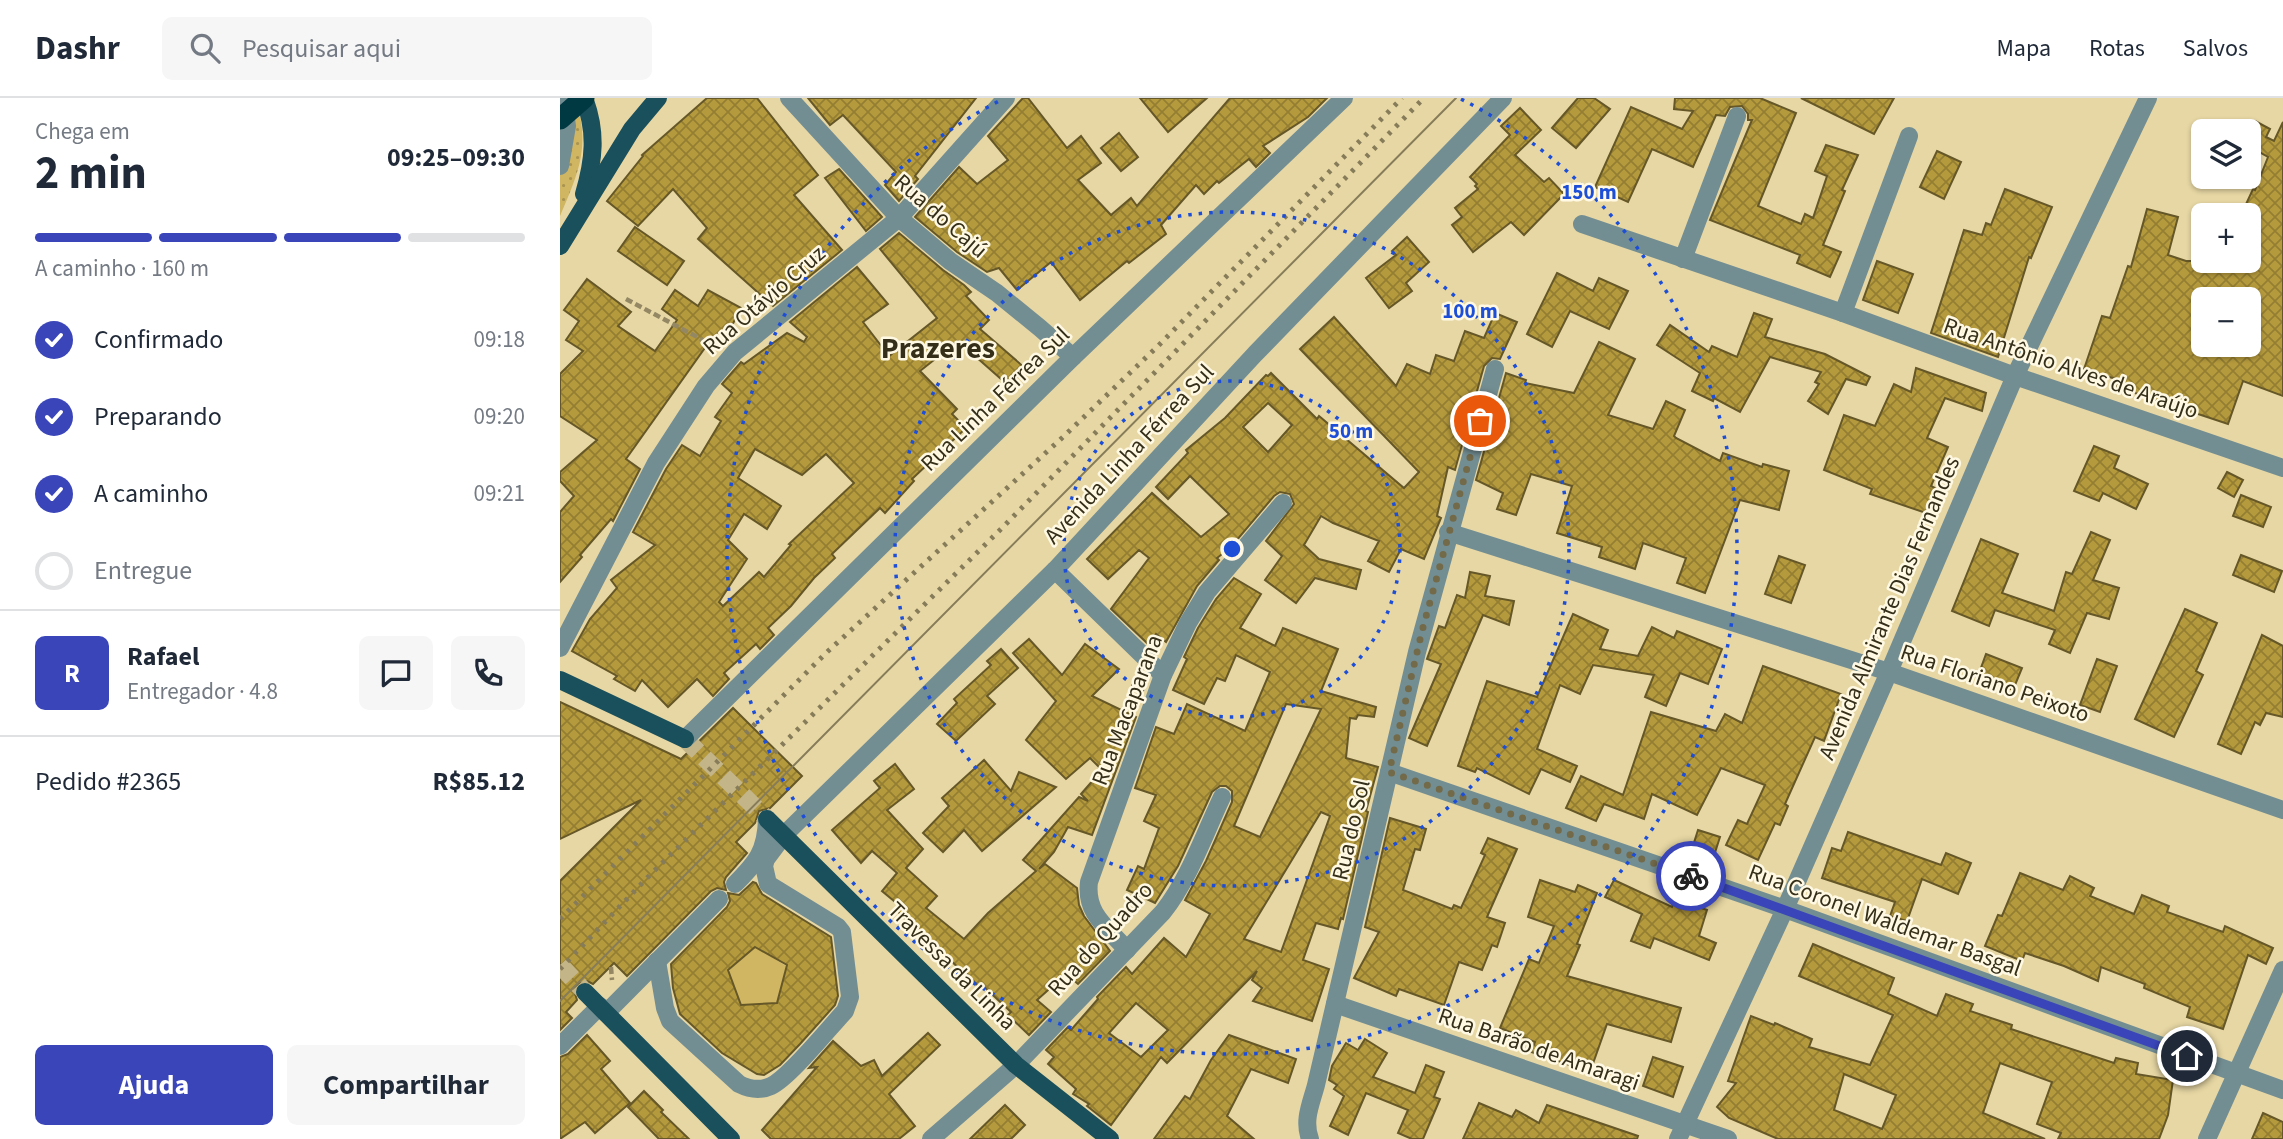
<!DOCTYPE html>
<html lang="pt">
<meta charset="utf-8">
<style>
body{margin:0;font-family:"Source Sans 3",sans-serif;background:#f6f6f7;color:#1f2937;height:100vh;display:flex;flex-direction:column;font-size:26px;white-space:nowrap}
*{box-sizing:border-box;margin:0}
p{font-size:23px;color:#747a83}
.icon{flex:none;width:38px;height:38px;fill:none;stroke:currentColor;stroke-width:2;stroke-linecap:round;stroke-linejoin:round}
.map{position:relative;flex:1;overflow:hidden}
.sheet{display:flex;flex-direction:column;background:#fff;width:560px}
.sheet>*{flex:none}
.tools{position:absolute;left:1631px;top:21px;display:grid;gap:14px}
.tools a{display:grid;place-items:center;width:70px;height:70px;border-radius:10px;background:#fff;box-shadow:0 2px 5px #0004;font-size:35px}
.pin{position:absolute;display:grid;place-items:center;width:60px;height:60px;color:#fff;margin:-30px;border:4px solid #fff;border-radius:50%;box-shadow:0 2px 7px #0007}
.courier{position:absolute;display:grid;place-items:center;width:70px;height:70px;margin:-35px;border:5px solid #3a45b9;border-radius:50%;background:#fff;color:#222;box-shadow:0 2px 9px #0007}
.head em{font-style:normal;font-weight:700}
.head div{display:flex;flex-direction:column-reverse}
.head{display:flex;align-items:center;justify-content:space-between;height:119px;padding:0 35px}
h1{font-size:46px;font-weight:700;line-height:52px}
.bar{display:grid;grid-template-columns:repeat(4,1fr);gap:10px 7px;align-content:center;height:84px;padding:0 35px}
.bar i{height:9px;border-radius:5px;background:#e0e1e3}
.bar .current{background:#3a45b9}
.bar p{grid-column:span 4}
.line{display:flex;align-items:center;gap:18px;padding:0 35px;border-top:2px solid #e0e1e3}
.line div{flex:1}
.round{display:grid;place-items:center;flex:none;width:74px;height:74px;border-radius:10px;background:#f6f6f7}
ol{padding:0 35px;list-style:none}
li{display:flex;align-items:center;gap:21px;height:77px}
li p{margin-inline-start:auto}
li .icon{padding:7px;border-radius:50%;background:#3a45b9;color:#fff;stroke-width:4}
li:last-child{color:#747a83}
li i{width:38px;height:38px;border:4px solid #e0e1e3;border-radius:50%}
.cta{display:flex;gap:14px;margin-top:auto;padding:14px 35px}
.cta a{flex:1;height:80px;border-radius:10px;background:#3a45b9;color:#fff;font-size:28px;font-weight:700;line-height:80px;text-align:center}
.cta a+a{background:#f6f6f7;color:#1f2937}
header{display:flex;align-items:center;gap:42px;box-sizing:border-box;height:98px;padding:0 35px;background:#fff;border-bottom:2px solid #e0e1e3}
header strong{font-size:33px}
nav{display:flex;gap:38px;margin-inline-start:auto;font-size:24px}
.search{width:490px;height:63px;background:#f6f6f7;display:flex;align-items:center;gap:18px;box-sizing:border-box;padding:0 24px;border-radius:10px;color:#747a83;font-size:26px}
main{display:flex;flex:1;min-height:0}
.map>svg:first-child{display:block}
.grass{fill:#d0b662}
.park{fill:url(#park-dots)}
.building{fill:url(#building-cross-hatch);stroke:#655727;stroke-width:2;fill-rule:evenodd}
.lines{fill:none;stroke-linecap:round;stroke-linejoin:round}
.major-tunnel{stroke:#c3b588;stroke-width:18;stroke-dasharray:18 9;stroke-linecap:butt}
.path{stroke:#938863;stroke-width:4.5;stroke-dasharray:7 3.5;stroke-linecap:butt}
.minor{stroke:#738e93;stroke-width:18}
.major{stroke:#1a505b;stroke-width:18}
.tram{stroke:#867c59;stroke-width:2}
.rail{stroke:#867c59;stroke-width:5;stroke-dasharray:3.5 7;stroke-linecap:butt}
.highway-bridge{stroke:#013943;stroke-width:21}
.done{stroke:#736a4a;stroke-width:7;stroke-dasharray:0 12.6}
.route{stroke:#3a45b9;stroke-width:9}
.ring{fill:none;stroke:#1d4ed8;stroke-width:3.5;stroke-dasharray:3.5 7}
.labels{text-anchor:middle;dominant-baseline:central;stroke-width:5;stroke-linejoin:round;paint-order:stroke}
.street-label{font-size:23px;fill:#352f1a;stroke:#fff9e4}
.district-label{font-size:30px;font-weight:bold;fill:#352f1a;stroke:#fff9e4}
.centre{fill:#1d4ed8;stroke:#fff9e4;stroke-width:3.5}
.ring-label{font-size:21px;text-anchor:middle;font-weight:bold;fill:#1d4ed8;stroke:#fff9e4;stroke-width:5;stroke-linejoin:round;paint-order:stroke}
</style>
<header>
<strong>Dashr</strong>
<div class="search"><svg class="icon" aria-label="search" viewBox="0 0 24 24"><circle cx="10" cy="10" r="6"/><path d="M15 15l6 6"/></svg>Pesquisar aqui</div>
<nav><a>Mapa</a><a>Rotas</a><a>Salvos</a></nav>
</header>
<main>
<section class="sheet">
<div class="head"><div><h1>2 min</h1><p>Chega em</p></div><em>09:25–09:30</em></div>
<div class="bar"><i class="current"></i><i class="current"></i><i class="current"></i><i></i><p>A caminho · 160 m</p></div>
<ol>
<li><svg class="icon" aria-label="check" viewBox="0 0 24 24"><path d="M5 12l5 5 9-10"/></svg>Confirmado<p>09:18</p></li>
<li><svg class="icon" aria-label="check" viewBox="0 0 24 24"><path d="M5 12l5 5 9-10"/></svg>Preparando<p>09:20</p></li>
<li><svg class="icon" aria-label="check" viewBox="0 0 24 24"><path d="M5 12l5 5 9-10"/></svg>A caminho<p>09:21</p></li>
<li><i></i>Entregue</li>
</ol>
<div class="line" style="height:126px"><b class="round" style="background:#3a45b9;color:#fff">R</b><div><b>Rafael</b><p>Entregador · 4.8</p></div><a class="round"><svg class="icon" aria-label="chat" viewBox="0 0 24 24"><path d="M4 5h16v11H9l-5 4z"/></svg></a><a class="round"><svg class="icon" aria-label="phone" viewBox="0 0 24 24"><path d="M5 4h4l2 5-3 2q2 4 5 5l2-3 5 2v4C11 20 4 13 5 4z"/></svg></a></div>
<div class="line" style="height:91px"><div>Pedido #2365</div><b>R$85.12</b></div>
<div class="cta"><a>Ajuda</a><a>Compartilhar</a></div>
</section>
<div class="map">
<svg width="1723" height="1041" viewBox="0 0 1723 1041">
<defs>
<pattern id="park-dots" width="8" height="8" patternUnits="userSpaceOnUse" patternTransform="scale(1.75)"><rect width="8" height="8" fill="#d0b662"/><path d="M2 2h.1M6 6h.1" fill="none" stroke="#aa9450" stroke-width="1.8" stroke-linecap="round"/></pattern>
<pattern id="building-cross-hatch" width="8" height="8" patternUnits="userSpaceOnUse" patternTransform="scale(1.75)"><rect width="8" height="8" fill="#b59a3d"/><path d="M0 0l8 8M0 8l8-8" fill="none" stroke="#947e32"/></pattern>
</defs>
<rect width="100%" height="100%" fill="#e7d7a4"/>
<path class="grass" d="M194 850H197L226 868 218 903 215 905 183 907 180 905 169 874 171 869Z"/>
<path class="park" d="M0 0H15C31 47 19 74 0 118Z"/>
<g class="building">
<path d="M147 0H197L258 77 234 97 282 152 213 208 138 141 147 130 113 91 78 128 47 103 83 58 82 57Z"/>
<path d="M248 0H416L355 78 358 81 339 103 325 87 336 74 283 17 270 27Z"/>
<path d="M463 0H468L507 50 521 38 541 65 518 82 551 117 571 100 577 108 670 0H767L748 19 703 48 710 55 696 69 689 61 659 85 657 83 644 96 636 87 601 127 606 136 569 165 567 163 520 202 491 164 457 192 439 170 427 174 397 154 355 119 399 69 417 86 448 62 428 38Z"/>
<path d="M580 0H647L608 34Z"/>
<path d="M1018 0H1034L1050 11 1016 50 992 30Z"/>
<path d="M1115 0H1200L1236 15 1198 108 1241 126 1245 116 1253 120 1267 78 1255 73 1266 47 1298 57 1282 92 1285 93 1263 147 1281 154 1270 179 1237 165 1240 157 1150 122 1192 22H1188V16L1182 8 1170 9 1165 18 1156 17 1133 69 1092 51 1068 104 1035 89 1071 9 1122 31 1133 13 1114 11Z"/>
<path d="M1241 0H1334L1314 36Z"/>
<path d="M960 10 981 32 955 57 984 84 989 80 1004 96 964 137 951 124 913 154 892 127 902 119 895 110 918 91 915 88 917 86 910 79 950 37 941 28Z"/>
<path d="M1695 23 1710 31 1706 39 1714 43 1723 24V298L1683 283 1668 326 1557 289 1559 282 1524 271 1542 218 1550 220 1568 168 1571 169 1587 111 1618 119 1608 157 1626 163H1689V117H1681L1693 91 1695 92 1708 59 1699 54 1689 77V33H1667L1670 26 1690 33ZM1643 201H1689V247H1643Z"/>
<path d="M559 35 578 59 561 73 541 50Z"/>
<path d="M1377 53 1401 64 1384 101 1360 89Z"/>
<path d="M279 71 322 119 306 133 265 80Z"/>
<path d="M1445 91 1492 109 1471 160 1469 159 1438 259 1371 235 1404 132 1422 137 1426 125 1431 127Z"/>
<path d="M75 129 124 163 107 187 58 153Z"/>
<path d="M339 135 383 172 404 187 411 194 406 198 429 222 420 231 465 270 449 288 398 243 360 273 397 311 392 316 406 330 352 381 354 383 325 415 320 410 272 456 275 460 254 480 231 508 208 530 214 537 200 551 196 546 164 575 169 581 153 598 137 581 108 609 82 582 75 593 54 581 57 578 12 553 30 521 57 490 51 482 95 447 73 434 106 371 122 347 140 358 161 323 155 319 172 295 162 286 181 264 184 266 227 235 244 244 247 239 230 224 297 169 328 206 303 224 329 258 377 220 320 151ZM195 351 242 377 266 356 294 385 229 446 231 447 204 479 199 474 163 508 159 504 187 461 168 442 184 416 207 431 221 408 178 380Z"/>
<path d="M847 139 869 164 846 185 852 193 829 210 806 180 836 157 832 153Z"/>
<path d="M1317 163 1353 176 1338 215 1303 202Z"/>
<path d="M997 175 1033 193 1039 180 1068 193 1049 231 1010 213 992 249 967 236Z"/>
<path d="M27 181 71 214 58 228 95 253 117 222 102 211 115 192 138 208 148 192 181 210 162 247 152 240 66 361 80 371 53 423 51 421 20 457 22 459 0 484V414L14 398 0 383V374L37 342 0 318V276L23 253 6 242 19 223 4 212Z"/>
<path d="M935 215 957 224 940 261 932 260 924 268 895 372 888 369 877 418 881 420 864 461 841 451 829 474 808 463 819 443 773 425 761 418 744 447 759 461 801 472 796 491 755 480 736 505 705 482 722 458 706 443 734 406 730 396 720 394 714 398 671 449 657 460 659 462 637 488 606 544 596 536 588 546 551 511 589 460 579 452 548 481 527 461 592 395 641 439 669 416 630 378 608 401 596 389 628 355 626 352 665 320 706 277 708 278 711 275 757 321 759 318 844 390 859 374 740 251 774 219 836 288 847 266 870 276 876 257 894 263 905 233 924 240ZM708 305 732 327 708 354 683 329Z"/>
<path d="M1194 215 1212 221 1205 239 1265 256 1310 279 1306 287 1286 281 1268 316 1248 303 1259 286 1255 284 1261 274 1210 259 1180 314 1154 300 1153 303 1132 293 1140 275 1097 247 1110 227 1149 254 1152 248 1177 259Z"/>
<path d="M1039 244 1075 261 1048 317 1093 331 1106 303 1125 312 1114 338 1116 340 1160 363 1163 355 1202 369 1203 366 1229 373 1219 412 1180 402 1145 495 1117 485 1126 460 1083 445 1075 471 1039 459 1042 449 997 435 1012 388 971 376 956 417 937 411 943 395 916 382 946 275 966 282 965 285 1014 295Z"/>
<path d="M1356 270 1426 295 1422 313 1385 300 1367 340 1388 349 1371 388 1375 390 1366 415 1310 396 1312 391 1264 372 1284 317 1315 328 1334 286 1351 294Z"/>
<path d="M1534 348 1559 358 1554 370 1588 386 1576 411 1543 395 1539 403 1514 393Z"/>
<path d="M1667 374 1683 382 1674 399 1658 390Z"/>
<path d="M1681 397 1711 409 1703 429 1673 418Z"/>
<path d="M1531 434 1550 442 1533 482 1559 490 1549 521 1527 515 1510 555 1489 546 1495 532 1435 512 1429 528 1392 513 1421 441 1458 456 1442 495 1494 513 1506 474 1512 476Z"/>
<path d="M1681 457 1722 473 1714 494 1673 477Z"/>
<path d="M1219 458 1245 467 1231 505 1205 496Z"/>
<path d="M910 474 930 478 925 498 954 503 949 527 923 517 867 648 849 640 881 566 867 561 879 528 885 530 897 497 905 500Z"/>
<path d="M674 480 701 496 680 530 715 548 723 530 778 551 761 593 816 609 814 619 798 617 796 621 790 620 786 660 818 669 806 713 808 714 783 821 781 820 778 831 756 825 743 862 769 871 752 923 693 903 702 890 692 882 697 873 607 965 601 959 551 1027 527 1008 529 1006 513 996 516 991 488 966 494 959 486 952 508 929 511 932 538 901 537 899 566 869 572 876 604 840 626 859 650 816 625 802 646 763 672 704V693L666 688H660L652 694 618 768 595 805 567 792 578 768 584 771 599 730 584 723 596 697 575 690 596 629 614 636 627 606 685 633 710 574 676 557 665 583 657 580 644 606 613 592 627 561 624 559 638 530 656 501ZM726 606 761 611 700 739 674 728ZM761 714 770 718 721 854 684 841ZM576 905 608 932 581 959 549 935Z"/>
<path d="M1625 511 1657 525 1636 573 1643 577 1614 639 1575 621Z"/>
<path d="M1013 516 1048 532 1040 551 1078 558 1092 529 1114 540 1117 533 1162 551 1148 586 1120 575 1106 608 1085 599 1094 577 1033 567 1020 596 1000 587 977 651 1017 668 1010 684 981 671 969 696 917 670 915 674 898 668 927 583 977 599Z"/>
<path d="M1702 537 1723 548V619L1706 615 1700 627 1695 624 1681 656 1658 646Z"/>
<path d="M469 541 502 577 525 546 559 571 532 598 576 619 532 737 508 729 494 754 479 771 485 766 517 790 519 807 524 818 550 853 518 886 506 876 477 902 491 914 469 937 448 917 451 914 421 886 418 888 403 871 402 873 336 812 340 808 322 793 337 775 312 753 301 765 272 732 320 690 314 683 335 666 354 691 327 712 363 751 346 770 377 798 366 810 404 841 428 815 476 773 463 762 519 699 528 703 521 696 542 672 530 660 506 681 466 642 496 603 453 555Z"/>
<path d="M441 551 458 570 427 598 435 606 396 643 377 626 397 605 394 601 431 567 427 563Z"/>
<path d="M1426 556 1462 570 1453 592 1418 578Z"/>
<path d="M1537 561 1557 568 1540 614 1520 607Z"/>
<path d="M1203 568 1281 596 1264 643 1255 639 1225 706 1228 708 1220 727 1215 725 1198 762 1166 747 1178 722 1187 726 1205 687 1161 670 1137 717 1092 696 1084 721 1044 706 1036 723 1006 710 1021 678 1063 697 1091 614 1156 633 1165 616 1182 625Z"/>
<path d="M0 604 121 661 173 610 242 678 210 710 199 713 195 725 176 744 187 755 166 779 164 784 166 792 157 790 151 793 67 878 54 865 33 886 27 883 18 886 14 892 17 902 6 914 12 920 0 932V783L81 702 0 741Z"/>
<path d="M424 662 451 693 459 674 496 689 422 753 404 732 383 754 363 735 389 708 382 700Z"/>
<path d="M830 720 866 731 860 752 855 751 843 792 892 811 894 807 901 810 925 757 921 755 928 740 957 751 927 819 945 825 937 849 932 847 922 872 899 864 884 907 839 891 836 898 794 880 819 834 805 829Z"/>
<path d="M1138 732 1160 739 1152 764 1130 757Z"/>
<path d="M1288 734 1381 767 1386 755 1411 765 1398 796 1362 781 1347 823 1330 818 1335 804 1262 780 1272 750 1281 753Z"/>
<path d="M1460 775 1503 792 1510 778 1534 790 1530 798 1574 816 1582 797 1609 808 1607 814 1663 834 1665 828 1713 850 1706 866 1688 857 1663 931 1627 919 1630 909 1584 890 1585 886 1541 869 1538 883 1504 868 1465 855 1462 863 1425 848 1438 817 1442 818Z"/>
<path d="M980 782 1015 794 1018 787 1037 795 1017 846 1020 847 1007 878 1121 910 1111 944 1047 926 1030 974 971 954 975 944 940 930 969 861 979 865 994 828 968 819Z"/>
<path d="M1054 782 1112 809 1115 801 1147 812 1139 838 1156 845 1149 862 1094 840 1090 850 1071 843 1082 816 1045 799Z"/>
<path d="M193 784 196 785 202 796 271 839 278 898 275 907 240 946 220 967 204 977 197 976 162 955 120 916 113 890 111 866 167 809 170 803 168 795 179 797ZM195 849 227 867 217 905 181 907 168 872Z"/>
<path d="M1253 846 1334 880 1328 896 1377 918 1386 896 1413 906 1410 913 1452 927 1451 931 1554 965 1556 960 1578 965 1576 976 1613 982 1608 1017 1599 1041H1498L1501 1035 1477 1026 1492 984 1440 965 1423 1015 1485 1041H1218L1169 1020 1157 1009 1176 985 1168 983 1191 918 1214 927 1215 925 1252 941 1249 949 1310 967 1333 917 1239 878ZM1284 976 1336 997 1322 1031 1274 1012Z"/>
<path d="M368 935 380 947 329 996 355 1028 339 1041H211L202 1032 257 969 249 970 273 943 301 968 314 962 322 978Z"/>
<path d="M27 937 50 963 41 971 70 1005 35 1035 25 1024 0 1041V959L8 956Z"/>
<path d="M669 937 736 961 728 985 691 971 667 1018 694 1041H594L625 998 630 1001 651 962Z"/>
<path d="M805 941 827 955 813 979 855 995 866 967 884 974 874 999 880 1001 863 1041H852L838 1035 848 1012 806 995 788 1037 770 1028 784 998 774 991 777 987 769 982 772 968 786 945 798 952Z"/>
<path d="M1093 959 1123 969 1113 999 1083 988Z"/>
<path d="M84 993 103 1012 101 1014 129 1041H99L68 1009Z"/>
<path d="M919 1005 952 1019 956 1012 979 1025 987 1007 1078 1038 1077 1041H903Z"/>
<path d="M445 1007 465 1027 451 1041H410Z"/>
<path d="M1703 1015 1723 1024V1041H1692Z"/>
</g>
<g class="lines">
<g class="major-tunnel">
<path d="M125 641 207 721"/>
<path d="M0 867 25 894"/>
</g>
<g class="path">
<path d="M66 201 141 241 152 253"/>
<path d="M51 869 52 882"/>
</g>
<g class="minor">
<path d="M229 0 339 120 390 163 437 195 480 230 513 259"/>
<path d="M0 68 7 28 3 0"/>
<path d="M1022 126 1283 215 1455 278 1723 370"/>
<path d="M1123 161 1177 18"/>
<path d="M1283 215 1349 38"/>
<path d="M888 434 1329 574 1723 712"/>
<path d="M495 472 603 577"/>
<path d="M0 550 96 365 146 288 175 254 339 120 446 0"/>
<path d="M125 641 513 259 784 0"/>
<path d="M829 674 1225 811 1723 992"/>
<path d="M175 786C197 764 206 753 207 721"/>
<path d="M567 852C547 829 525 816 529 784L603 577 628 525 647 494 723 405"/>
<path d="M97 863 105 910 110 923 179 986C189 991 200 993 211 988 229 980 269 930 285 913L290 899 282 834 278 829 208 786 204 768 206 761 224 737 495 472 695 256 943 0"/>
<path d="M775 906 1168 1041"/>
<path d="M46 915 159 801"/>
<path d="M0 948 40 908"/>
<path d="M371 1041 456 967 603 814C629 781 644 737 662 699"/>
<path d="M750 1041C743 1022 751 1006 756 987L857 554 935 271"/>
<path d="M1118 1041 1225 811 1329 574 1455 278 1588 0"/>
<path d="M1647 1041 1723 872"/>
</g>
<g class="major">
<path d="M24 0C37 34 34 62 24 96"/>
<path d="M0 148 72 31 98 0"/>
<path d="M0 582 125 641"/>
<path d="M207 721 456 967 550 1041"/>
<path d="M25 894 171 1041"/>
</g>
<path class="tram" d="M0 903 896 0"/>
<g class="rail">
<path d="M0 821 266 555 503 339 598 248 842 0"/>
<path d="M0 871 88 779 442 430 864 0"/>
</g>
<path class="highway-bridge" d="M0 21 24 0"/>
</g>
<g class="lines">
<path class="done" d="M920 323 862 533 829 674 1131 778"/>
<path class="route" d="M1131 778 1627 958"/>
</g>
<g class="ring">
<circle cx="672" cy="451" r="168"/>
<circle cx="672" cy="451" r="337"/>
<path d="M901 1A505 505 0 1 1 443 1"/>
</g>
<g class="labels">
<g class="street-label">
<text transform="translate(381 118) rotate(41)">Rua do Cajú</text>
<text transform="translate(204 202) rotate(-41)">Rua Otávio Cruz</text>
<text transform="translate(1511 270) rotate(19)">Rua Antônio Alves de Araújo</text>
<text transform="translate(435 301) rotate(-44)">Rua Linha Férrea Sul</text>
<text transform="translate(569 356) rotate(-47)">Avenida Linha Férrea Sul</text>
<text transform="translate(1329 510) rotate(-67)">Avenida Almirante Dias Fernandes</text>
<text transform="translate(1435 585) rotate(19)">Rua Floriano Peixoto</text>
<text transform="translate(567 612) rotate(-69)">Rua Macaparana</text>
<text transform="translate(791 732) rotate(-77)">Rua do Sol</text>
<text transform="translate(1325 822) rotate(20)">Rua Coronel Waldemar Basgal</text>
<text transform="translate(540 841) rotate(-48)">Rua do Quadro</text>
<text transform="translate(392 868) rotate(45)">Travessa da Linha</text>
<text transform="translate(979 951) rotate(19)">Rua Barão de Amaragi</text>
</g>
<g class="district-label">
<text x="378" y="250">Prazeres</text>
</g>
</g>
<circle cx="672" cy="451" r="10" class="centre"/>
<g class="ring-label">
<text x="1029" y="101">150 m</text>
<text x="910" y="220">100 m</text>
<text x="791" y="340">50 m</text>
</g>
</svg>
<div class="tools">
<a><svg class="icon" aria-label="layers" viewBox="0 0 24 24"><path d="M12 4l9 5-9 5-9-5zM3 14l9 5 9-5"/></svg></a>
<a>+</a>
<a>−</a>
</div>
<div class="pin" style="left:920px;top:323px;background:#ea580c"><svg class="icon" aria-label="bag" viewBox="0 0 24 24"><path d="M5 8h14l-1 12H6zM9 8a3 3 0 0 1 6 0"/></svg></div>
<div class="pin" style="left:1627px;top:958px;background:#1f2937"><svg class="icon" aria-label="home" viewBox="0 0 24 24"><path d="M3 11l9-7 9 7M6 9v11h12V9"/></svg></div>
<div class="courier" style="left:1131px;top:778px"><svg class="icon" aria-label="bike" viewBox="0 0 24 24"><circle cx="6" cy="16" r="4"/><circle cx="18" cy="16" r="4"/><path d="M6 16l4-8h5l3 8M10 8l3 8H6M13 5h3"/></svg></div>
</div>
</main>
